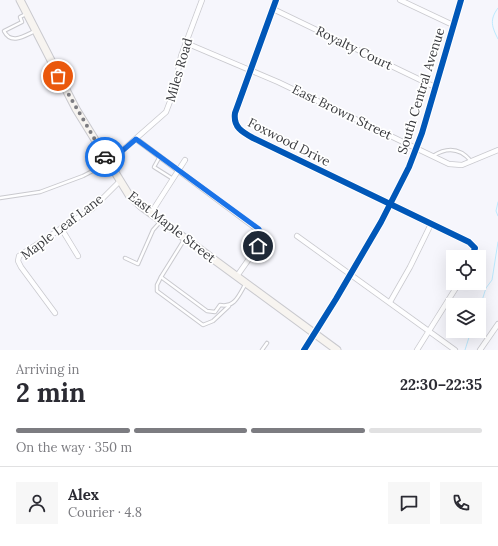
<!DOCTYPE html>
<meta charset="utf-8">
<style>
body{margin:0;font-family:Lora,serif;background:#f7f7f7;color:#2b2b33;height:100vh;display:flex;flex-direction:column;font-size:15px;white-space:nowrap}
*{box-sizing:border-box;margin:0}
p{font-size:13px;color:#7c7c81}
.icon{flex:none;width:22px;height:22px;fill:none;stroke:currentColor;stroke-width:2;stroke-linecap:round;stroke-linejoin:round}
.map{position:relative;height:350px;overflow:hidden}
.side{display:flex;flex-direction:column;background:#fff;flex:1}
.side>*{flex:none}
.buttons{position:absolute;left:446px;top:250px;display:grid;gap:8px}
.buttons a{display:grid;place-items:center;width:40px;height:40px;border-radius:0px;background:#fff;box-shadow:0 4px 16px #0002;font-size:20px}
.pin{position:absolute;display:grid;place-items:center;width:34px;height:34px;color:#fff;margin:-17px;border:2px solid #fff;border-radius:50%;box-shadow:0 1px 4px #0007}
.courier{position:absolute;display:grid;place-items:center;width:40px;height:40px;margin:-20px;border:3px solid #1a73e8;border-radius:50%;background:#fff;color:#222;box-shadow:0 1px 5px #0007}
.summary em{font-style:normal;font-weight:800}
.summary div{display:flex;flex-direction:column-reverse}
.summary{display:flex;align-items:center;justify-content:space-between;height:68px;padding:0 16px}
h1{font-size:26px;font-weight:800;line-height:30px}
.bar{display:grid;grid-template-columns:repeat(4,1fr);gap:6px 4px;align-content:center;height:48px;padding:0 16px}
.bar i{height:5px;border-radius:3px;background:#e1e1e2}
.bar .active{background:#7c7c81}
.bar p{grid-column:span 4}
.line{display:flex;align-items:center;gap:10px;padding:0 16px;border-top:1px solid #e1e1e2}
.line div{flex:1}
.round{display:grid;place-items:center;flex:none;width:42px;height:42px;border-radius:0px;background:#f7f7f7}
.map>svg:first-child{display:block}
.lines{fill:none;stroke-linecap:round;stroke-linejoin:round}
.stream{stroke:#bee9fd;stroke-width:1}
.service-casing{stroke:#c9c9ce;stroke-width:4.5}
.minor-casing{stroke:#c9c9ce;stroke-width:6}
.secondary-casing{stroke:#c9c9ce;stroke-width:9}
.service{stroke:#fefeff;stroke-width:2.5}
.minor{stroke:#fefeff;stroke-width:4.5}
.secondary{stroke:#f7f4f0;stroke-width:7}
.cycleway-casing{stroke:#fff;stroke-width:8}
.cycleway{stroke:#0057b8;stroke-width:6}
.done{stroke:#7c7c81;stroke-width:4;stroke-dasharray:0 7.2}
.route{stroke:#1a73e8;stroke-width:5}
.labels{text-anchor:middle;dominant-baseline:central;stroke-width:3.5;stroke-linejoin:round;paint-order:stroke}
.street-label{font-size:13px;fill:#3a3b3f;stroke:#fff}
</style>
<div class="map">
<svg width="498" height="350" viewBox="0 0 498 350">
<rect width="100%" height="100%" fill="#f6f6fc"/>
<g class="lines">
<g class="stream">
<path d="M498 8C489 20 492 27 498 39"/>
<path d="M498 202 496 211 498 216"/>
<path d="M479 310 486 288 492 280 498 242"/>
<path d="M465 350 471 331"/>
</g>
<g class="service-casing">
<g id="service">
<path d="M26 14 20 17 22 22 4 31C11 45 24 36 35 31"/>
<path d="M433 156C447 147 460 148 471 161"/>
<path d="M159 158 154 167 173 179"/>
<path d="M0 198 40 192 83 176 108 163"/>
<path d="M184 240 161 277 207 311 215 312 220 305C235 308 239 295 246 283"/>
<path d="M125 258 138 264 153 230 161 221"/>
<path d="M161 277 157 285V291L203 325 213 321 229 306"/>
<path d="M262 350 267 343"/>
</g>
</g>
<g class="minor-casing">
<g id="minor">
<path d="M276 0 235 113C233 127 242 132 253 138L469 242 475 248 472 257"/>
<path d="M400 0 453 25"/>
<path d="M273 9 435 87"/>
<path d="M186 43 278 82 449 164 462 165 498 150"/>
<path d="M136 139 262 233 263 239 237 276"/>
<path d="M108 163 166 112 174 91 181 56 202 0"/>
<path d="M151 213 185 160"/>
<path d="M61 228 78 256"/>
<path d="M297 236 455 350"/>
<path d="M390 302 410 267 431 224"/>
<path d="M55 313 21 267 18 261 19 256 93 208 119 182"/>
<path d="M304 350 336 299 381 222 409 167 422 133 461 0"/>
<path d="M417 350 459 283"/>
<path d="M480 350 498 324"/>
</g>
</g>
<g class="secondary-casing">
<path id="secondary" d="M20 0 76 109 129 195 141 206 337 350"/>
</g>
<use href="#service" class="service"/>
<use href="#minor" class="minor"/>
<use href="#secondary" class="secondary"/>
<g class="cycleway-casing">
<g id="cycleway">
<path d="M276 0 235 113C233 127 242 132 253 138L469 242 475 248 472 257"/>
<path d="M304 350 336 299 381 222 409 167 422 133 461 0"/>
</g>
</g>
<use href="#cycleway" class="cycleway"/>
</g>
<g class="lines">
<path class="done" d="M58 76 105 157"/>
<path class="route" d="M105 157 108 163 136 139 259 229 263 237 258 246"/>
</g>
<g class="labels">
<g class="street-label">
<text transform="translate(354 48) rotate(26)">Royalty Court</text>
<text transform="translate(179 70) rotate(-74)">Miles Road</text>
<text transform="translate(421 91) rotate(-73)">South Central Avenue</text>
<text transform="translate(342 112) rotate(26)">East Brown Street</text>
<text transform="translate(289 142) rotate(27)">Foxwood Drive</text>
<text transform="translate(62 227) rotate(-37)">Maple Leaf Lane</text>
<text transform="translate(172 227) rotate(38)">East Maple Street</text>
</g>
</g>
</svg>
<div class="buttons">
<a><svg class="icon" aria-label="locate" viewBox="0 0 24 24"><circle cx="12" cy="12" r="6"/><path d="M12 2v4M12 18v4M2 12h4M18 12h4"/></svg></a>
<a><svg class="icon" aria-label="layers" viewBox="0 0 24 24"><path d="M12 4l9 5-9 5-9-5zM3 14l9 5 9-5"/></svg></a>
</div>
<div class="pin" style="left:58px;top:76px;background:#ea580c"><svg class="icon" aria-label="bag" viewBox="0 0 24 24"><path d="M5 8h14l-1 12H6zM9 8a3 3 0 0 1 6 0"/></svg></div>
<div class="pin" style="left:258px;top:246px;background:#1f2937"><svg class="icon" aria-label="home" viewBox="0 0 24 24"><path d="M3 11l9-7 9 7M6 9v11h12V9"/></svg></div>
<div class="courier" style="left:105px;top:157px"><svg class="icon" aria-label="car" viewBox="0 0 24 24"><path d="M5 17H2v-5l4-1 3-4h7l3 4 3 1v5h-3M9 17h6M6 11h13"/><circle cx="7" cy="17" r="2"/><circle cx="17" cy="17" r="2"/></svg></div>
</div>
<section class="side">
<div class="summary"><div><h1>2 min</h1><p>Arriving in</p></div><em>22:30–22:35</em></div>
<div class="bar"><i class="active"></i><i class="active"></i><i class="active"></i><i></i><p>On the way · 350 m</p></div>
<div class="line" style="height:72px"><a class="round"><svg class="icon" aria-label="person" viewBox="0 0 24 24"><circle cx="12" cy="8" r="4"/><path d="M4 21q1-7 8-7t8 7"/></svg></a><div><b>Alex</b><p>Courier · 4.8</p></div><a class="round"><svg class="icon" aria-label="chat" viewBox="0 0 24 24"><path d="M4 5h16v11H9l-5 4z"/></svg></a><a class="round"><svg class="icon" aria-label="phone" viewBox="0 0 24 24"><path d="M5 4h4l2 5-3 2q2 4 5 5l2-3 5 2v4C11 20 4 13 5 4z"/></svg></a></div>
</section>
